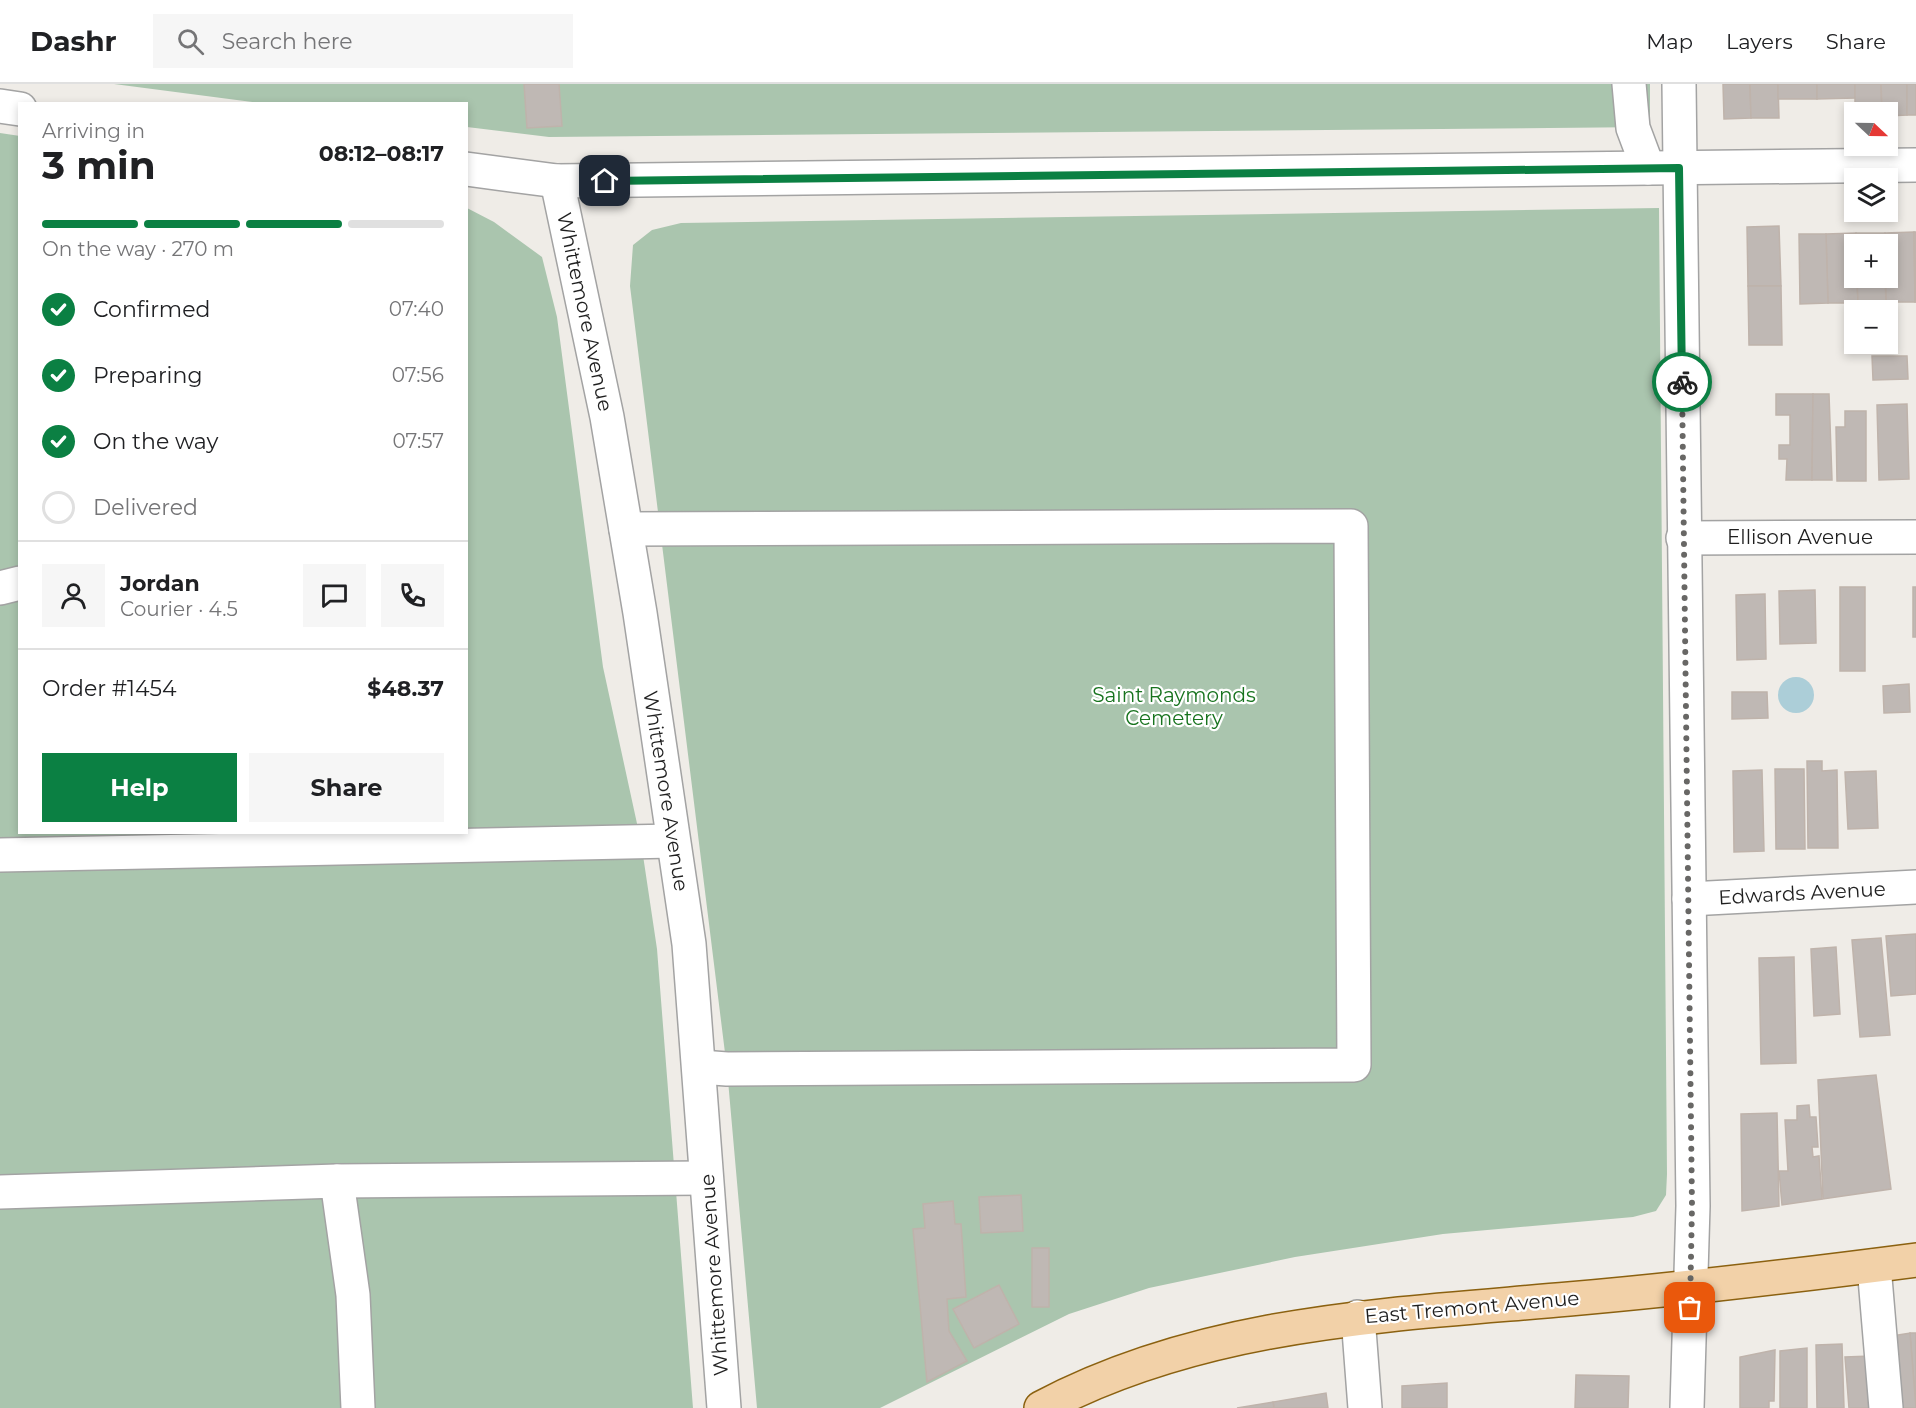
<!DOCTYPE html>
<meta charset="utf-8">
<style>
body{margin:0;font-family:Montserrat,sans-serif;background:#f6f6f6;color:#202124;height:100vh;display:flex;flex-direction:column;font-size:22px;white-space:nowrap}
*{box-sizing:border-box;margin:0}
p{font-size:20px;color:#757577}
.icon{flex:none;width:33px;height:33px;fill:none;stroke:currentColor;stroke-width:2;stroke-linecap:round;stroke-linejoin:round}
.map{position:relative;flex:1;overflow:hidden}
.drawer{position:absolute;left:18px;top:18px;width:450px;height:732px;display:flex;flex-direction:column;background:#fff;border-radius:0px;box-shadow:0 3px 9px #0003}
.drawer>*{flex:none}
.needle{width:39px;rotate:112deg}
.buttons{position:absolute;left:1844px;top:18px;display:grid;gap:12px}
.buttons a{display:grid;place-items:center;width:54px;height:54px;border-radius:0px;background:#fff;box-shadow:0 3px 9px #0003;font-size:30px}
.pin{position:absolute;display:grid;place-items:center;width:51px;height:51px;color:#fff;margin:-26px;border-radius:12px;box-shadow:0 3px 9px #0006}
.courier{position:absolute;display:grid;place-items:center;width:60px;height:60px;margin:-30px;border:4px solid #0b8043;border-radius:50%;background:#fff;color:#222;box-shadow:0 2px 8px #0007}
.head em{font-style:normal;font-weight:700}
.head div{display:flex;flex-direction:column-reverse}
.head{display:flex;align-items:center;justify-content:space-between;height:102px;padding:0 24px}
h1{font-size:39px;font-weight:700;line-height:45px}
.bar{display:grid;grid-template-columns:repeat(4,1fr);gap:9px 6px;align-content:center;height:72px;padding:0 24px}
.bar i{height:8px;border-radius:4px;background:#e0e0e0}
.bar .active{background:#0b8043}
.bar p{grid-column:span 4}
.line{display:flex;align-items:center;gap:15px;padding:0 24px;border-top:2px solid #e0e0e0}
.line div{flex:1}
.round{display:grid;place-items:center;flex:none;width:63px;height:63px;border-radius:0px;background:#f6f6f6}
ol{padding:0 24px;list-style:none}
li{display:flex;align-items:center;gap:18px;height:66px}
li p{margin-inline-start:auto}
li .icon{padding:6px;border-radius:50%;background:#0b8043;color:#fff;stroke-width:4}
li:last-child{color:#757577}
li i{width:33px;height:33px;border:3px solid #e0e0e0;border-radius:50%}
.action{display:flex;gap:12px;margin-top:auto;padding:12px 24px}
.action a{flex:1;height:69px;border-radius:0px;background:#0b8043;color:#fff;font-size:24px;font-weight:700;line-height:69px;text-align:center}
.action a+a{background:#f6f6f6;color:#202124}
header{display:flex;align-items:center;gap:36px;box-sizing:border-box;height:84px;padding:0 30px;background:#fff;border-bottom:2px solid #e0e0e0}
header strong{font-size:28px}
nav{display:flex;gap:33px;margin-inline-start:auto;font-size:21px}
.search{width:420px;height:54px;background:#f6f6f6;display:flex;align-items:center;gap:15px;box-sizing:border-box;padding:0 21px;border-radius:0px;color:#757577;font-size:22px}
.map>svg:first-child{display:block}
.cemetery{fill:#aac5ae}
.water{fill:#acced8}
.building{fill:#bfb8b4;stroke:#bfb3ab;stroke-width:1.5}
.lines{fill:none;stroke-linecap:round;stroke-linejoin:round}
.minor-casing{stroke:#a3a3a3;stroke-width:36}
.major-casing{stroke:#8b6110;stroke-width:36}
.minor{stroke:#fff;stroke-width:33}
.major{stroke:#f2d1a8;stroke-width:33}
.done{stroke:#686765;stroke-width:6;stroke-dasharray:0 10.8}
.route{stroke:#0b8043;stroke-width:8}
.labels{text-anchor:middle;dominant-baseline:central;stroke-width:4.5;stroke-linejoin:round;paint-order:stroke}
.street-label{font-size:20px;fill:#1f1f1f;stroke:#fff}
.park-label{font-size:20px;fill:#17731e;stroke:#fff}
</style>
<header>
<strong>Dashr</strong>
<div class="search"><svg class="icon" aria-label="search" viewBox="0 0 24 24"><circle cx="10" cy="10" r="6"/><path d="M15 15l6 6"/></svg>Search here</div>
<nav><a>Map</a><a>Layers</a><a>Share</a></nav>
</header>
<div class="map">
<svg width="1916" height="1324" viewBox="0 0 1916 1324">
<rect width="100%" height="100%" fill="#efece7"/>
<g class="cemetery">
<path d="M114 0H1650V43L549 53 467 43 466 20H268Z"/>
<path d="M0 49 20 52V748H466L467 124 494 138 542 173 557 233 603 583 641 758 657 865 693 1324H0Z"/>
<path d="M1659 124 1667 1090 1666 1111 1656 1127 1633 1133 1443 1150 1295 1173 1149 1204 1069 1230 880 1324H757L727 985 630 202 633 161 652 146 681 139Z"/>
</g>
<circle class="water" cx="1796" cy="611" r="18"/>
<g class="building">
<path d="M524 0H559L562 42 527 44Z"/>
<path d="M1723 0H1750L1751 34 1724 35Z"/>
<path d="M1750 0H1778L1779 34H1751Z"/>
<rect x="1778" y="0" width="39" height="15"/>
<path d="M1817 0H1855V14L1817 15Z"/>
<path d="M1855 0H1881L1882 28H1855Z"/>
<path d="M1881 0H1907V31L1887 32V28H1882Z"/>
<rect x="1907" y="0" width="9" height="31"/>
<path d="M1779 142 1781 202H1748L1747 143Z"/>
<path d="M1914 148 1915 218H1886L1885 149Z"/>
<path d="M1914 148H1916V218H1915Z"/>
<path d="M1856 149 1854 194H1857L1858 219H1828L1826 150Z"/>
<rect x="1856" y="149" width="29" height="11"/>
<path d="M1799 150H1826L1828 219 1800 220Z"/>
<path d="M1857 194H1885L1886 218 1858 219Z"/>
<path d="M1748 202H1781L1782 261H1749Z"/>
<path d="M1872 272H1907L1908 295 1873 296Z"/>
<path d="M1776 310H1813L1812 396H1786L1787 375H1779V361H1790V331H1776Z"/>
<path d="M1813 310H1829L1832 396H1812Z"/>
<path d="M1907 320 1909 395 1879 396 1877 321Z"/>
<path d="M1845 327H1866V397H1837L1836 343H1845Z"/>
<rect x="1840" y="503" width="25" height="84"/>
<rect x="1913" y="503" width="3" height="50"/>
<path d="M1815 506 1816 559 1780 560 1779 507Z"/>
<path d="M1765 510 1766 575 1737 576 1736 511Z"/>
<path d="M1909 600 1910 628 1884 629 1883 602Z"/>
<path d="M1732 608H1767L1768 634 1732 635Z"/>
<path d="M1807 677H1822V687L1837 686 1838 764H1808Z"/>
<path d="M1775 685H1804L1805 765H1776Z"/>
<path d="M1762 686 1764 767 1734 768 1733 687Z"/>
<path d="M1876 687 1878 744 1848 745 1845 688Z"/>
<path d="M1916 850V910L1891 912 1886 852Z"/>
<path d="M1881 854 1890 951 1860 953 1852 856Z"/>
<path d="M1836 863 1840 930 1814 932 1811 865Z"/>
<path d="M1794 873 1796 979 1761 980 1759 874Z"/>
<path d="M1876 991 1891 1105 1823 1115 1818 996Z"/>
<path d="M1809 1021 1810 1033H1816L1818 1063H1812L1813 1073 1819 1072 1822 1115 1782 1121 1779 1087H1788L1785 1036H1797V1022Z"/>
<path d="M1777 1029 1779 1122 1742 1127 1741 1030Z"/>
<path d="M1021 1111 1023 1147 981 1149 979 1113Z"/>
<path d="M953 1117 955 1140H961L966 1213 947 1215 949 1247 967 1277 927 1298 913 1145 925 1144 923 1120Z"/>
<rect x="1032" y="1164" width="17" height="59"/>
<path d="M999 1201 1019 1240 974 1264 953 1225Z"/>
<path d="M1910 1249H1916V1314L1915 1315Z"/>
<path d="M1910 1249 1916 1324H1891L1886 1253Z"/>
<path d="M1842 1260 1844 1324H1817L1816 1261Z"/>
<path d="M1807 1264V1324H1780V1267Z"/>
<path d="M1775 1266 1774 1317H1769V1324H1740V1273Z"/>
<path d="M1871 1272 1875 1324H1849L1845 1273Z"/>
<path d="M1576 1291 1629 1292 1628 1324H1575Z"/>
<path d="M1447 1299V1324H1402V1302Z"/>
<path d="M1326 1309 1328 1324H1274L1273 1318Z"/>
<path d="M1273 1318 1274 1324H1237Z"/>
</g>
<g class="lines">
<g class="minor-casing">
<g id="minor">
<path d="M1629 0 1633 44 1648 84"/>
<path d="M1679 0 1693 1122 1687 1324"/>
<path d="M0 22 20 25"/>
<path d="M466 85 557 97 1916 81"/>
<path d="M557 97 607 333 640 529 689 860 724 1324"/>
<path d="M626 445 1351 442 1354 981 727 985 700 983"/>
<path d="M1683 454 1916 453"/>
<path d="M0 504 20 499"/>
<path d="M0 771 673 757"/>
<path d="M1689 815 1916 803"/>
<path d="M337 1097 353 1211 358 1324"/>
<path d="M0 1108 337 1097 706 1094"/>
<path d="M1874 1182 1886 1324"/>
<path d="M1358 1233 1365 1324"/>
</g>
</g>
<g class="major-casing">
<path id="major" d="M1041 1324C1205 1237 1389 1231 1569 1215 1685 1205 1800 1191 1916 1176"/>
</g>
<use href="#minor" class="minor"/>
<use href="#major" class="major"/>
</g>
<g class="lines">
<path class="done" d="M1682 298 1692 1122 1690 1224"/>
<path class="route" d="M605 97 1679 84 1682 298"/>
</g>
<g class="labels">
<g class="street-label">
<text transform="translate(585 228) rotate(78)">Whittemore Avenue</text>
<text x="1800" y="453">Ellison Avenue</text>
<text transform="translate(666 707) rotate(81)">Whittemore Avenue</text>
<text transform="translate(1802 809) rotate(-3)">Edwards Avenue</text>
<text transform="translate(714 1191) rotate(-94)">Whittemore Avenue</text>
<text transform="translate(1472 1223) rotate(-5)">East Tremont Avenue</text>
</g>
<g class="park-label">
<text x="1174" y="611">Saint Raymonds<tspan x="1174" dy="23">Cemetery</tspan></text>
</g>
</g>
</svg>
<div class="buttons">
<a><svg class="needle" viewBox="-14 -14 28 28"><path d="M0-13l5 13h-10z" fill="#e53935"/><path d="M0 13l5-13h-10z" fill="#757577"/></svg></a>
<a><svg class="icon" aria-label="layers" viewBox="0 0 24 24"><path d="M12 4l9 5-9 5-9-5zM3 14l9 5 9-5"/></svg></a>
<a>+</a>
<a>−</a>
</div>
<div class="pin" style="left:1690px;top:1224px;background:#ea580c"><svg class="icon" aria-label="bag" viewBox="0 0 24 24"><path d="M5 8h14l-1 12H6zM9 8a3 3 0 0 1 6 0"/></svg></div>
<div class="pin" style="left:605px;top:97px;background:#1f2937"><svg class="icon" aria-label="home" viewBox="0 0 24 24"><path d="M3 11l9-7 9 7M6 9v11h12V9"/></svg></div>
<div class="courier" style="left:1682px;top:298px"><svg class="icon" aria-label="bike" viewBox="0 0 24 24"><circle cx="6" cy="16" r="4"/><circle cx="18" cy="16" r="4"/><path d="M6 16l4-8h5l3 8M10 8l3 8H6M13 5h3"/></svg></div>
<section class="drawer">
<div class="head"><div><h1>3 min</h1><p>Arriving in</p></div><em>08:12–08:17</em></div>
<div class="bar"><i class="active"></i><i class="active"></i><i class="active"></i><i></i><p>On the way · 270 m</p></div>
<ol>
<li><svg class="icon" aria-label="check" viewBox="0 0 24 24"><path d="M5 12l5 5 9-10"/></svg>Confirmed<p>07:40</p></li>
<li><svg class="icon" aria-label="check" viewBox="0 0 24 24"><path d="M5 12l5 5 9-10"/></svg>Preparing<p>07:56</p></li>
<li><svg class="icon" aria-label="check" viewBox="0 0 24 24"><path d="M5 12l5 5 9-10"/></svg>On the way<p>07:57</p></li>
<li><i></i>Delivered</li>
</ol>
<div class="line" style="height:108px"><a class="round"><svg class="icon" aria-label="person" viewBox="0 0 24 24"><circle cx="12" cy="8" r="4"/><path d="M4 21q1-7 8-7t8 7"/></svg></a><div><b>Jordan</b><p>Courier · 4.5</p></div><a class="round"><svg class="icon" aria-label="chat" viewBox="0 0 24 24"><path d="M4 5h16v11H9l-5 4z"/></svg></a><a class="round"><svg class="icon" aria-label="phone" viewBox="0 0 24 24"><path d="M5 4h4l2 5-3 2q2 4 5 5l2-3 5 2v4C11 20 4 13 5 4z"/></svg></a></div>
<div class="line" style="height:78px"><div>Order #1454</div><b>$48.37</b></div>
<div class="action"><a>Help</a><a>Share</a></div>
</section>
</div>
